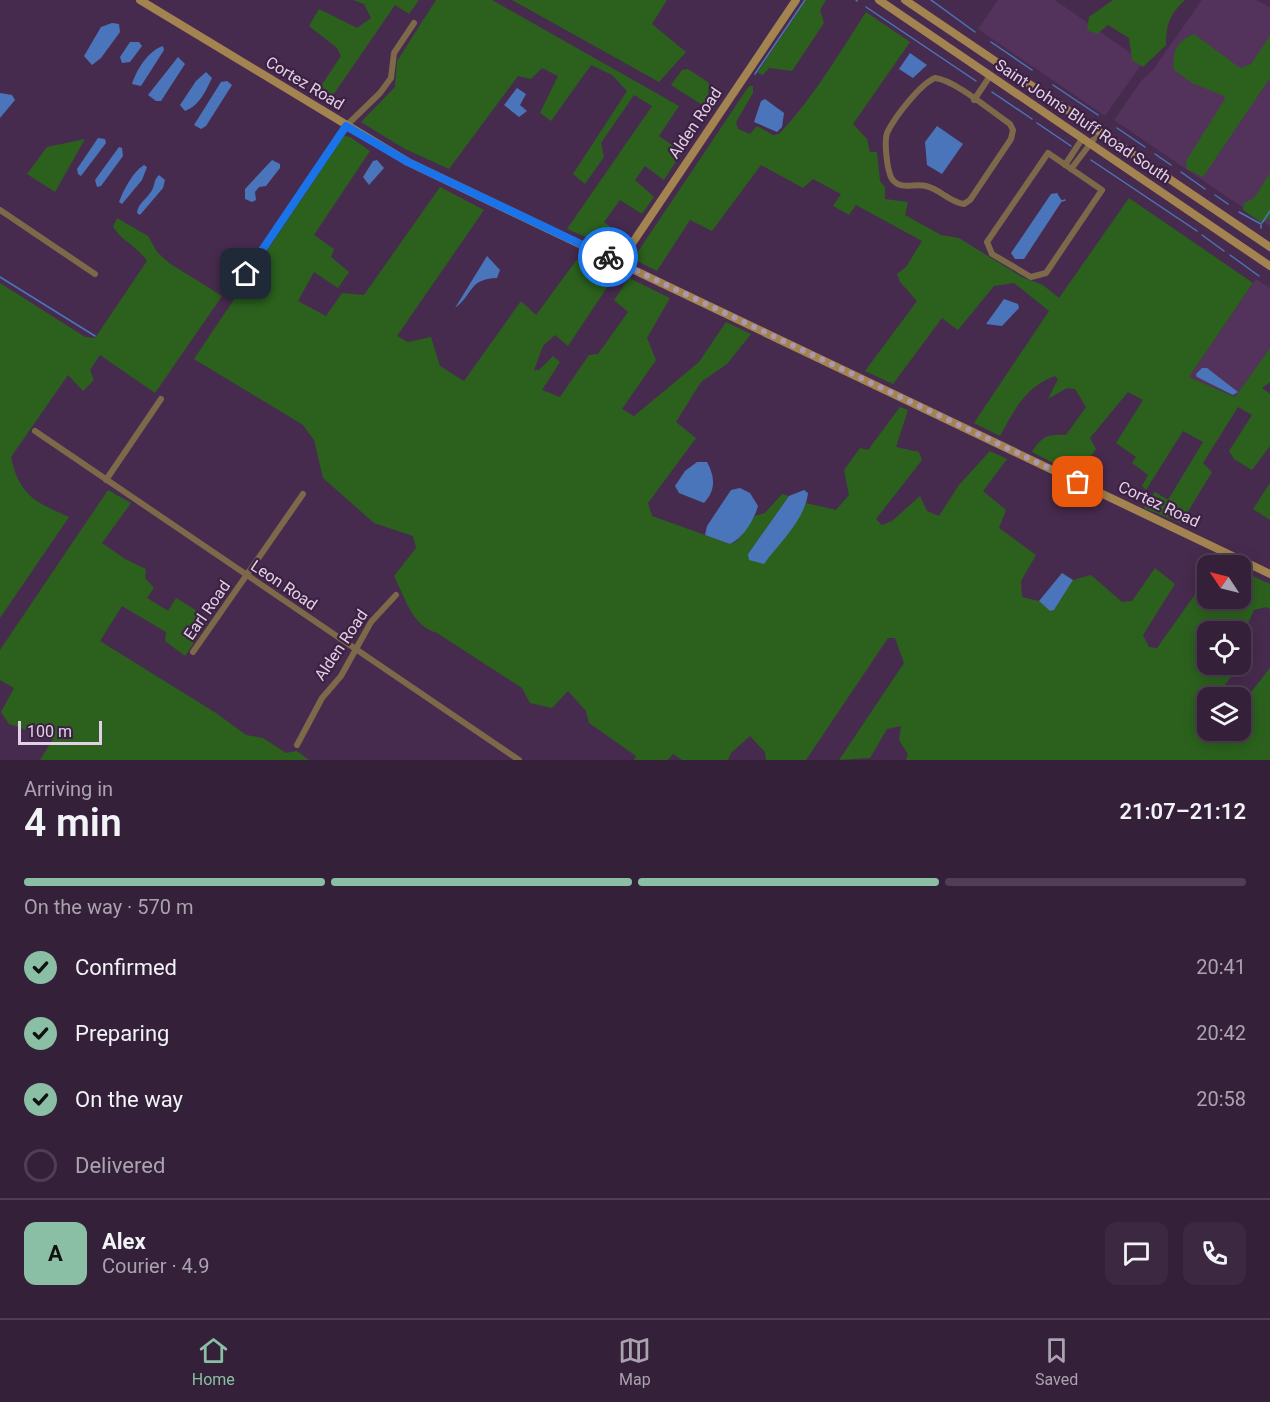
<!DOCTYPE html>
<meta charset="utf-8">
<style>
body{margin:0;font-family:Roboto,sans-serif;background:#3d2842;color:#f1f3f6;height:100vh;display:flex;flex-direction:column;font-size:22px;white-space:nowrap}
*{box-sizing:border-box;margin:0}
p{font-size:20px;color:#aaa3af}
.icon{flex:none;width:33px;height:33px;fill:none;stroke:currentColor;stroke-width:2;stroke-linecap:round;stroke-linejoin:round}
.map{position:relative;height:760px;overflow:hidden}
.sheet{display:flex;flex-direction:column;background:#35203a;flex:1}
.sheet>*{flex:none}
.needle{width:39px;rotate:305deg}
.controls{position:absolute;left:1197px;top:555px;display:grid;gap:12px}
.controls a{display:grid;place-items:center;width:54px;height:54px;border-radius:12px;background:#35203a;box-shadow:0 3px 15px #0003,0 0 0 2px #4f3e54;font-size:30px}
.scale{position:absolute;left:18px;bottom:15px;width:84px;box-sizing:border-box;padding-left:6px;border:3px solid #e2d1e6;border-top:0;font-size:16px;line-height:21px;white-space:nowrap;color:#e2d1e6;-webkit-text-stroke:4px #3c2143;paint-order:stroke}
.pin{position:absolute;display:grid;place-items:center;width:51px;height:51px;color:#fff;margin:-26px;border-radius:12px;box-shadow:0 3px 9px #0006}
.courier{position:absolute;display:grid;place-items:center;width:60px;height:60px;margin:-30px;border:4px solid #1a73e8;border-radius:50%;background:#fff;color:#222;box-shadow:0 2px 8px #0007}
.summary em{font-style:normal;font-weight:600}
.summary div{display:flex;flex-direction:column-reverse}
.summary{display:flex;align-items:center;justify-content:space-between;height:102px;padding:0 24px}
h1{font-size:39px;font-weight:600;line-height:45px}
.bar{display:grid;grid-template-columns:repeat(4,1fr);gap:9px 6px;align-content:center;height:72px;padding:0 24px}
.bar i{height:8px;border-radius:4px;background:#4f3e54}
.bar .active{background:#8abfa5}
.bar p{grid-column:span 4}
.line{display:flex;align-items:center;gap:15px;padding:0 24px;border-top:2px solid #4f3e54}
.line div{flex:1}
.round{display:grid;place-items:center;flex:none;width:63px;height:63px;border-radius:12px;background:#3d2842}
ol{padding:0 24px;list-style:none}
li{display:flex;align-items:center;gap:18px;height:66px}
li p{margin-inline-start:auto}
li .icon{padding:6px;border-radius:50%;background:#8abfa5;color:#111;stroke-width:4}
li:last-child{color:#aaa3af}
li i{width:33px;height:33px;border:3px solid #4f3e54;border-radius:50%}
.dock{display:flex;justify-content:space-around;align-items:center;height:84px;border-top:2px solid #4f3e54;background:#35203a;font-size:16px;color:#aaa3af}
.dock a{display:grid;justify-items:center;gap:3px}
.dock .active{color:#8abfa5}
.map>svg:first-child{display:block}
.built{fill:#53325b}
.green{fill:#2b611d}
.water{fill:#4b75ba}
.lines{fill:none;stroke-linecap:round;stroke-linejoin:round}
.stream{stroke:#4b75ba;stroke-width:1.5}
.street{stroke:#7d6949;stroke-width:6}
.secondary{stroke:#a38450;stroke-width:8}
.done{stroke:#ac97b1;stroke-width:6;stroke-dasharray:0 10.8}
.route{stroke:#1a73e8;stroke-width:8}
.labels{text-anchor:middle;dominant-baseline:central;stroke-width:4.5;stroke-linejoin:round;paint-order:stroke}
.street-label{font-size:16px;fill:#e2d1e6;stroke:#3c2143}
</style>
<div class="map">
<svg width="1270" height="760" viewBox="0 0 1270 760">
<rect width="100%" height="100%" fill="#472b4e"/>
<g class="built">
<path d="M998 0H1055L1143 62 1105 116 978 29Z"/>
<path d="M1202 0H1256L1270 7V226L1114 120 1142 80 1153 70Z"/>
<path d="M1256 279 1270 288V348L1235 397 1189 377Z"/>
</g>
<g class="green">
<path d="M353 0H419L409 14 395 5 329 101 317 92 341 56 337 48 309 26 319 9 357 28 371 18 364 4Z"/>
<path d="M436 0H492L679 106 659 136 682 152 664 180 645 166 635 180 654 197 642 214 620 200 604 222 624 237 614 249 567 229 652 106 634 95 601 143 604 157 585 184 573 174 627 91 612 75 591 65 551 121 540 113 558 76 542 68 531 79 518 76 449 169 405 149 361 122 395 87 397 61Z"/>
<path d="M512 0H667L652 24 686 52 659 82Z"/>
<path d="M806 0H826L820 10 824 23 792 71 769 68 763 75 759 74 758 72Z"/>
<path d="M1113 0H1185C1170 14 1166 24 1166 45L1143 67 1132 60 1129 38 1108 25 1097 34 1087 30 1089 17Z"/>
<path d="M866 12 910 42 853 124 867 139 870 152H877L880 181 885 187V199L908 202 905 215 941 235 959 238 1022 277 1043 285 1059 298 1129 198 1253 283 1189 377 1235 397 1270 348V382L1262 388 1270 394V446L1252 470 1234 459 1229 451 1252 415 1238 407 1203 463 1212 472 1181 523 1144 508 1155 492 1168 500 1203 442 1183 431 1146 490 1142 486 1148 475 1132 463 1136 457 1116 443 1143 400 1128 392 1090 438 1096 449 1077 475 1032 452C1042 436 1048 434 1066 435L1086 407 1075 389 1067 388 1048 399 1058 379 1055 376C1026 386 1014 410 1000 436L974 423 1049 311 1014 283 994 286 958 330 942 318 893 384 865 371 917 301 900 282 897 274 906 267 922 241 856 205 849 215 833 206 841 194 813 179 803 188 761 165 712 231 690 220 657 271 633 259 749 86H753V93L736 122 738 129 750 134 757 126 773 135 779 134C813 98 839 54 866 12Z"/>
<path d="M1194 34 1240 68 1251 64 1270 36V78L1203 177 1187 169 1186 161 1225 99 1224 96 1192 83 1174 70C1172 51 1176 42 1194 34Z"/>
<path d="M688 69 709 83 707 108 671 85 682 70Z"/>
<path d="M344 136 350 137 370 151 314 235 334 249 331 257 349 272 338 288 314 272 298 301 326 316 342 293 364 295 440 187 484 210 397 336 408 342 431 337 440 366 464 381 521 301 536 315 581 254 618 271 568 346 555 335 543 346 534 370H539L553 356 560 362 542 390 560 397 589 355 598 354 628 312 614 300 629 278 670 298 647 338 656 360 622 409 634 416 699 362 726 322 751 334 727 364 701 382 676 422 696 438 648 503 652 516 730 544 737 541 755 516 765 513 782 494 789 496 748 554 800 515 806 503 836 510 849 495 844 470 860 448 868 450 900 407 908 410 896 447 919 452 922 460 876 519 882 525 892 521 920 496 927 511 939 516 959 485 990 451 1007 459 983 491 1006 510 999 528 1036 555 1021 581 1022 597 1039 601 1050 611 1054 610 1073 580 1091 575 1122 602 1132 601 1155 568 1175 584 1143 635 1149 647 1157 648 1196 593 1213 610 1222 599 1240 598 1242 571 1270 584V609L1266 607 1254 610 1245 630 1250 636 1251 645 1241 662 1240 632H1208V664L1239 665 1219 694 1222 697 1208 698V730H1240L1241 705 1270 668V760H906L908 754 899 740 901 726 887 729 870 758 839 760 904 663 895 638H888L806 760H766L765 752 750 736 731 753 728 760H682L673 754 668 760H634L636 756 589 723 586 711 568 691 552 708 530 703 522 688 437 633C411 625 406 599 394 576L416 548 413 536 374 523 323 478 314 440 303 425 194 359Z"/>
<path d="M85 139 55 192 27 174 47 147Z"/>
<path d="M1270 173V218L1262 223 1243 210 1244 203 1254 198Z"/>
<path d="M117 218 148 236 157 252 169 263 222 296 155 393 100 355 90 370 94 380 83 391 68 375 11 457C19 495 35 502 69 517L0 618V283L85 337 95 338 147 261C138 247 122 241 113 227Z"/>
<path d="M1270 483V520L1253 509Z"/>
<path d="M108 490 131 503 102 543 125 559 146 569 145 578 154 588 147 598 168 611 176 598 210 619 185 656 165 641 166 632 122 606 100 641 216 713 246 735 263 738 286 753 297 751 309 760H40L53 739 9 724 1 712 14 688 0 680V650Z"/>
</g>
<g class="water">
<path d="M112 23 119 24 120 32 101 58 92 65 84 56 101 27Z"/>
<path d="M130 42H139L142 46 130 62 122 63 120 57Z"/>
<path d="M163 46 164 50 141 86 132 84C136 70 149 50 163 46Z"/>
<path d="M910 53 927 65 913 78 899 69Z"/>
<path d="M178 57 185 64 161 101H156L148 95Z"/>
<path d="M206 72 212 78C205 92 200 105 185 111L180 105 196 81Z"/>
<path d="M227 81 232 85 206 126 201 129 194 125 221 82Z"/>
<path d="M517 88 526 94 520 105 527 111 519 117 504 105Z"/>
<path d="M0 93 12 95 15 100 0 118Z"/>
<path d="M765 99 784 113 782 127 777 132 754 122 761 101Z"/>
<path d="M937 126 963 144 942 174 927 165 925 142Z"/>
<path d="M98 138 105 139 106 143 81 176 78 174 77 169Z"/>
<path d="M119 147 122 148 123 156 101 186 97 187 95 180Z"/>
<path d="M272 160 280 164V168L266 186 259 187 255 192 256 200 252 202 245 199V189Z"/>
<path d="M377 160 384 168 369 185 363 177 373 161Z"/>
<path d="M144 165 147 167 142 180 122 204 119 202C124 189 132 173 144 165Z"/>
<path d="M159 175 165 180 163 188 140 215 137 213C138 202 149 198 153 188 155 183 154 180 159 175Z"/>
<path d="M1057 193 1062 201 1024 259H1015L1011 253 1051 194Z"/>
<path d="M487 256 500 270 497 278C468 279 474 294 455 308Z"/>
<path d="M1004 299 1018 304 1019 308 1002 326 986 324Z"/>
<path d="M1202 368H1207L1238 392 1233 395 1197 377 1196 374Z"/>
<path d="M697 462H707C715 477 716 490 704 503L679 493 675 486 685 471Z"/>
<path d="M740 488 750 493 758 506C754 520 743 538 730 544L705 535 707 526 731 490Z"/>
<path d="M804 490 808 493C805 520 779 543 764 564L749 560 748 554 789 496Z"/>
<path d="M1062 573 1073 580 1054 610 1050 611 1039 601Z"/>
</g>
<g class="lines">
<g class="stream">
<path d="M856 0 857 1"/>
<path d="M931 0 975 32"/>
<path d="M866 7 976 81"/>
<path d="M991 42 1032 70"/>
<path d="M755 74 805 0"/>
<path d="M1053 85 1098 115"/>
<path d="M992 92 1032 119"/>
<path d="M1037 123 1071 146"/>
<path d="M1117 128 1145 147"/>
<path d="M1155 154 1171 165"/>
<path d="M1091 160 1197 231"/>
<path d="M1181 172 1205 189"/>
<path d="M1215 195 1228 204"/>
<path d="M1062 201 1065 200"/>
<path d="M1239 212 1261 224V228"/>
<path d="M1262 223 1270 211"/>
<path d="M1202 235 1224 251"/>
<path d="M1230 255 1259 276"/>
<path d="M0 277 95 336"/>
</g>
<g class="street">
<path d="M935 78C955 80 992 112 1010 124L1013 130 1011 139 970 200 964 204C949 202 940 189 926 186 914 183 901 191 892 179 887 171 884 142 887 133 894 118 920 84 935 78Z"/>
<path d="M974 100 990 76"/>
<path d="M1048 153 1102 190 1046 273 1031 277 992 254 987 242Z"/>
<path d="M1065 165 1082 139"/>
<path d="M1071 169 1100 131"/>
<path d="M0 210 95 274"/>
<path d="M233 293 346 126 380 93 391 78 394 53 414 23"/>
<path d="M35 431 519 760"/>
<path d="M106 480 161 399"/>
<path d="M193 652 303 494"/>
<path d="M297 745 322 698 341 676 371 622 396 595"/>
</g>
<g class="secondary">
<path d="M140 0 408 162 1270 574"/>
<path d="M879 0 1270 266"/>
<path d="M905 0 1270 247"/>
<path d="M619 263 796 0"/>
</g>
</g>
<g class="lines">
<path class="done" d="M608 257 1078 482"/>
<path class="route" d="M246 274 346 126 408 162 608 257"/>
</g>
<g class="labels">
<g class="street-label">
<text transform="translate(305 83) rotate(31)">Cortez Road</text>
<text transform="translate(1083 121) rotate(34)">Saint Johns Bluff Road South</text>
<text transform="translate(695 123) rotate(-56)">Alden Road</text>
<text transform="translate(1159 504) rotate(25)">Cortez Road</text>
<text transform="translate(284 585) rotate(34)">Leon Road</text>
<text transform="translate(207 610) rotate(-55)">Earl Road</text>
<text transform="translate(341 645) rotate(-56)">Alden Road</text>
</g>
</g>
</svg>
<div class="controls">
<a><svg class="needle" viewBox="-14 -14 28 28"><path d="M0-13l5 13h-10z" fill="#e53935"/><path d="M0 13l5-13h-10z" fill="#aaa3af"/></svg></a>
<a><svg class="icon" aria-label="locate" viewBox="0 0 24 24"><circle cx="12" cy="12" r="6"/><path d="M12 2v4M12 18v4M2 12h4M18 12h4"/></svg></a>
<a><svg class="icon" aria-label="layers" viewBox="0 0 24 24"><path d="M12 4l9 5-9 5-9-5zM3 14l9 5 9-5"/></svg></a>
</div>
<div class="scale">100 m</div>
<div class="pin" style="left:1078px;top:482px;background:#ea580c"><svg class="icon" aria-label="bag" viewBox="0 0 24 24"><path d="M5 8h14l-1 12H6zM9 8a3 3 0 0 1 6 0"/></svg></div>
<div class="pin" style="left:246px;top:274px;background:#1f2937"><svg class="icon" aria-label="home" viewBox="0 0 24 24"><path d="M3 11l9-7 9 7M6 9v11h12V9"/></svg></div>
<div class="courier" style="left:608px;top:257px"><svg class="icon" aria-label="bike" viewBox="0 0 24 24"><circle cx="6" cy="16" r="4"/><circle cx="18" cy="16" r="4"/><path d="M6 16l4-8h5l3 8M10 8l3 8H6M13 5h3"/></svg></div>
</div>
<section class="sheet">
<div class="summary"><div><h1>4 min</h1><p>Arriving in</p></div><em>21:07–21:12</em></div>
<div class="bar"><i class="active"></i><i class="active"></i><i class="active"></i><i></i><p>On the way · 570 m</p></div>
<ol>
<li><svg class="icon" aria-label="check" viewBox="0 0 24 24"><path d="M5 12l5 5 9-10"/></svg>Confirmed<p>20:41</p></li>
<li><svg class="icon" aria-label="check" viewBox="0 0 24 24"><path d="M5 12l5 5 9-10"/></svg>Preparing<p>20:42</p></li>
<li><svg class="icon" aria-label="check" viewBox="0 0 24 24"><path d="M5 12l5 5 9-10"/></svg>On the way<p>20:58</p></li>
<li><i></i>Delivered</li>
</ol>
<div class="line" style="height:108px"><b class="round" style="background:#8abfa5;color:#111">A</b><div><b>Alex</b><p>Courier · 4.9</p></div><a class="round"><svg class="icon" aria-label="chat" viewBox="0 0 24 24"><path d="M4 5h16v11H9l-5 4z"/></svg></a><a class="round"><svg class="icon" aria-label="phone" viewBox="0 0 24 24"><path d="M5 4h4l2 5-3 2q2 4 5 5l2-3 5 2v4C11 20 4 13 5 4z"/></svg></a></div>
</section>
<nav class="dock">
<a class="active"><svg class="icon" aria-label="home" viewBox="0 0 24 24"><path d="M3 11l9-7 9 7M6 9v11h12V9"/></svg>Home</a>
<a><svg class="icon" aria-label="map" viewBox="0 0 24 24"><path d="M3 6l6-2 6 2 6-2v14l-6 2-6-2-6 2zM9 4v14M15 6v14"/></svg>Map</a>
<a><svg class="icon" aria-label="saved" viewBox="0 0 24 24"><path d="M7 4h10v16l-5-4-5 4z"/></svg>Saved</a>
</nav>
